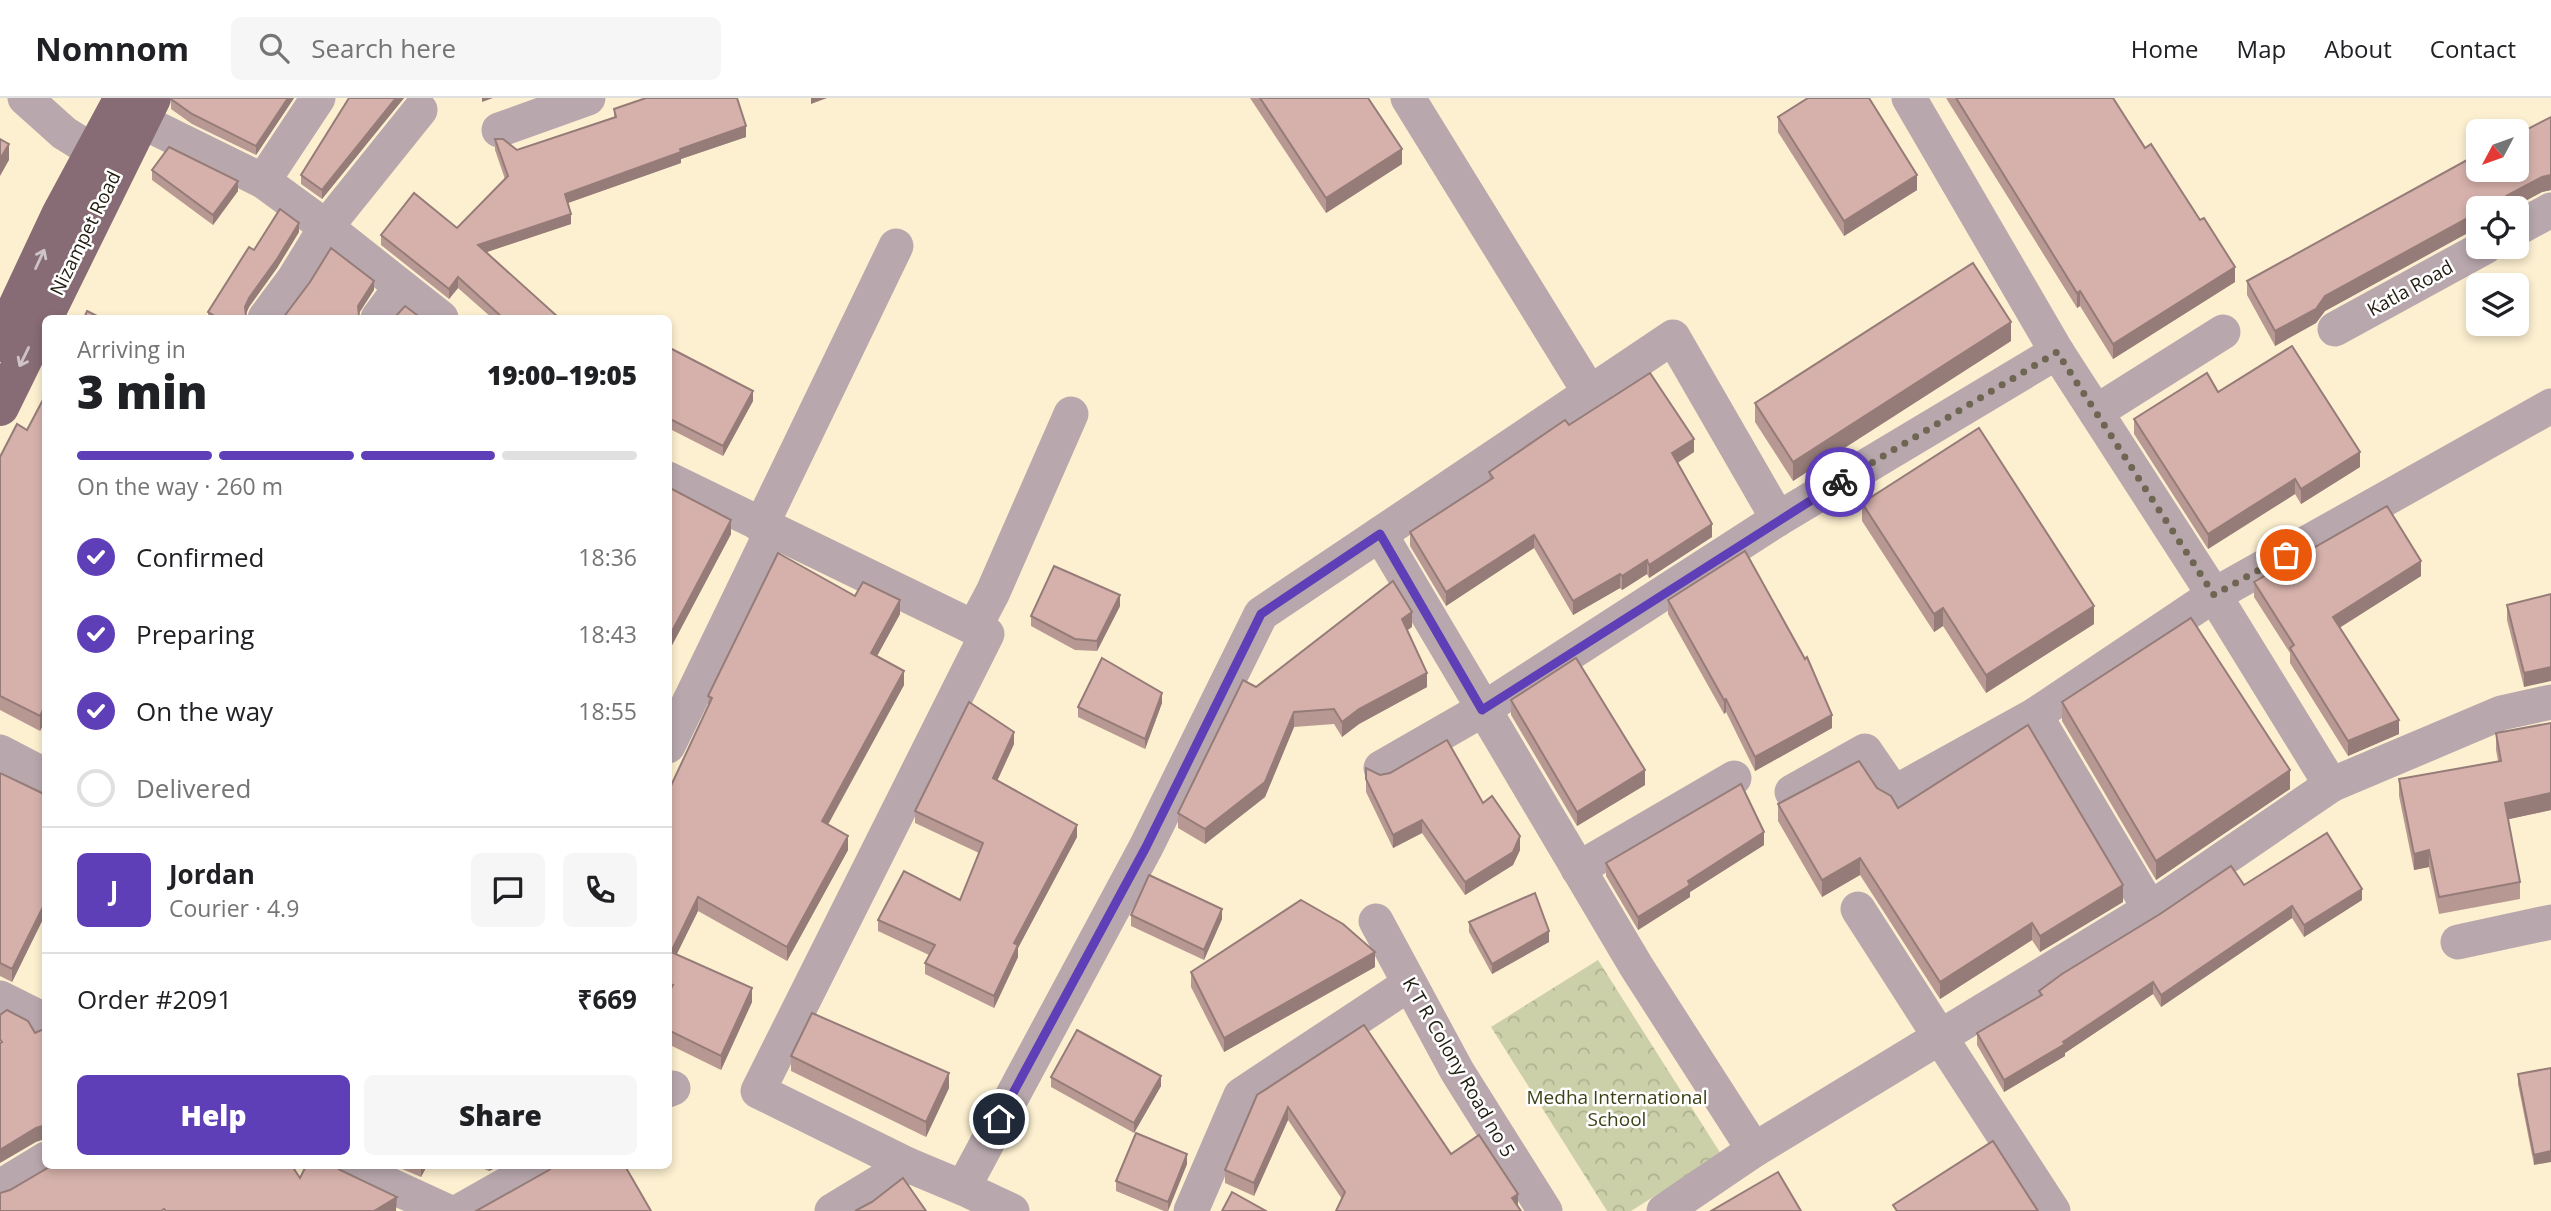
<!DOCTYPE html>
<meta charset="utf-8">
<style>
body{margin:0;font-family:"Open Sans",sans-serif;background:#f6f6f6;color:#202124;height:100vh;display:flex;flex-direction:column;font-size:26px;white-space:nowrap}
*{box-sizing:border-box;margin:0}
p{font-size:23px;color:#757577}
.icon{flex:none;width:38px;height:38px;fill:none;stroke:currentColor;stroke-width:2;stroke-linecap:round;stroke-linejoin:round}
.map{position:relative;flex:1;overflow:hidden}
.drawer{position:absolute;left:42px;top:217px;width:630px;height:854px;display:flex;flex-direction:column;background:#fff;border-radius:10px;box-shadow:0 4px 10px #0003}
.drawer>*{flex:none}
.needle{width:46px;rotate:229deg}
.tools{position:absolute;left:2466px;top:21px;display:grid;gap:14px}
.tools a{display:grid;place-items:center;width:63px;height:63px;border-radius:10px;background:#fff;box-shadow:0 4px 10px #0003;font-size:35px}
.pin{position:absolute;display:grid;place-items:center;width:60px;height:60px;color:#fff;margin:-30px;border:4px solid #fff;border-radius:50%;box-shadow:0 2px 7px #0007}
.courier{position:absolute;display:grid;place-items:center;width:70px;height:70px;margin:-35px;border:5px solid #5f3fb7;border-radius:50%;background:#fff;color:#222;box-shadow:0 2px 9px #0007}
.headline em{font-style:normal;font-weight:800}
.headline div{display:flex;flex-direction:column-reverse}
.headline{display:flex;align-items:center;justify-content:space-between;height:119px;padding:0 35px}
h1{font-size:46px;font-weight:800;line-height:52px}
.bar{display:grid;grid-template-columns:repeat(4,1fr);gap:10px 7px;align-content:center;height:84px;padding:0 35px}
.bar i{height:9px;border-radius:5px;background:#e0e0e0}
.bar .active{background:#5f3fb7}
.bar p{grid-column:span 4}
.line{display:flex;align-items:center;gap:18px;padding:0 35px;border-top:2px solid #e0e0e0}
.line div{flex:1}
.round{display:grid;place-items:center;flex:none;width:74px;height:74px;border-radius:10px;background:#f6f6f6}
ol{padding:0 35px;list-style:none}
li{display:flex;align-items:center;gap:21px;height:77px}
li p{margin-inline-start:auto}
li .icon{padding:7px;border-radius:50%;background:#5f3fb7;color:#fff;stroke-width:4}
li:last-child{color:#757577}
li i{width:38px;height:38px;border:4px solid #e0e0e0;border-radius:50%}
.button{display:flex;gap:14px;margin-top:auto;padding:14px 35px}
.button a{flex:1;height:80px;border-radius:10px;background:#5f3fb7;color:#fff;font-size:28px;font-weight:800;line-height:80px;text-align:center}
.button a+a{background:#f6f6f6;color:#202124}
header{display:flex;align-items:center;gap:42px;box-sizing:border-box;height:98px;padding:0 35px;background:#fff;border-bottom:2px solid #e0e0e0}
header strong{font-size:33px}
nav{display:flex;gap:38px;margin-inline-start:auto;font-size:24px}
.search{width:490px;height:63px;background:#f6f6f6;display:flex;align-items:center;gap:18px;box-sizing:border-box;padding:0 24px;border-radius:10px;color:#757577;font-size:26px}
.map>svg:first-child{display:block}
.park{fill:url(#park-crowns)}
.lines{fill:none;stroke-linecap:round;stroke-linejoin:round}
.minor{stroke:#b8a8ad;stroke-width:35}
.primary{stroke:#876b75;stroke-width:38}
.wall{fill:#b89893}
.shaded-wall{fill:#967c78}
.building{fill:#d6b1ab;stroke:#967c78;stroke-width:2}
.oneway{stroke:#cec3c7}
.done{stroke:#6e6653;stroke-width:7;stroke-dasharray:0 12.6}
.route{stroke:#5f3fb7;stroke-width:9}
.labels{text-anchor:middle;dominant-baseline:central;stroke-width:5;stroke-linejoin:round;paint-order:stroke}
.street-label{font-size:19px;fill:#211c10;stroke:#fefefe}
.park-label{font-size:19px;fill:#3d4115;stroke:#fefefe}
</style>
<header>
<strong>Nomnom</strong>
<div class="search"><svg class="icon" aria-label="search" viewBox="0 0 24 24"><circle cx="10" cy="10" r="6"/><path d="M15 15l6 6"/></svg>Search here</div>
<nav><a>Home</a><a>Map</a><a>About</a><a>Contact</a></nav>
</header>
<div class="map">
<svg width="2551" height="1113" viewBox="0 0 2551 1113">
<defs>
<pattern id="park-crowns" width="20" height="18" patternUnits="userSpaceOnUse" patternTransform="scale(1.75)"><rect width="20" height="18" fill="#cbd0a8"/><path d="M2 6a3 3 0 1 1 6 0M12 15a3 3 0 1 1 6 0" fill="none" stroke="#aeb290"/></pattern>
</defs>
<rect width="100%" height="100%" fill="#fdf0d0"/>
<path class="park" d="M1598 862 1721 1056 1631 1113H1607L1491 929Z"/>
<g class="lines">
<g class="minor">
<path d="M25 0 64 35 117 68"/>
<path d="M1408 0 1590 295"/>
<path d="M1909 0 2057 254 2214 497 2331 687"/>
<path d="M139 22 263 83 326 129 441 220"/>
<path d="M499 32 588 0"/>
<path d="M263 83 318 0"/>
<path d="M2516 131 2551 112"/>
<path d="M265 220 294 181 326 129 420 12"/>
<path d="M378 220 401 189"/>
<path d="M2335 231 2485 149"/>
<path d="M2096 314 2223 234"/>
<path d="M668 381 987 536 758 993 908 1067 963 1090"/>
<path d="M761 428 896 148"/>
<path d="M1380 436 1636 868 1754 1052"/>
<path d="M974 530 993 494 1071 316"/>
<path d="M2035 617 2150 811"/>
<path d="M668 648 772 433"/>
<path d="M0 654 46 678"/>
<path d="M1381 670 1482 612 1778 421 2057 254"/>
<path d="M1792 694 1865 653 1894 695 2035 617 2214 497 2551 308"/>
<path d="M1578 771 1734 680"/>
<path d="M1858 811 1940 939 2150 811 2331 687 2501 615 2551 604"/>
<path d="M1376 823 1457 973 1545 1113"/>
<path d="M2458 844 2551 824"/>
<path d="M0 900 46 923"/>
<path d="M668 992 673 990"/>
<path d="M348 1068 446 1113"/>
<path d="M0 1089 46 1061"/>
<path d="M460 1113 539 1068"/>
<path d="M832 1113 908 1067"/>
<path d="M1012 1113 963 1090 1146 749 1261 516 1673 239 1778 421"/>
<path d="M1191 1113 1241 997 1409 886"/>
<path d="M1664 1113 1754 1052 1940 939 2053 1113"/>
</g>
<g class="primary">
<path d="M0 245 60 117 123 0"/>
<path d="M0 309 152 0"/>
</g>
</g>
<g class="wall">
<path d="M294 0 256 57 192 26 171 11V1Z"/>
<path d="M349 0H404L322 101 301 86V77Z"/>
<path d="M1250 0H1368L1402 66 1326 115Z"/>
<path d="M1946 0H2113L2235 184 2113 261 2080 208 2077 210Z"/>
<path d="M614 11 746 39 681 61V65L568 105 571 126 487 154 558 220H492L458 190 449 201 381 147V137L457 130 505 81 495 52V41L517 52 614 19Z"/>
<path d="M1778 19 1917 92 1844 138 1778 34Z"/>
<path d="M2551 19V92L2542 94 2512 110H2478V131H2475L2325 213 2316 225 2275 248 2247 197V183L2478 72Z"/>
<path d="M152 72 238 93 213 127 152 82Z"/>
<path d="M299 134 277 170 249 209 246 216 248 220H208V214Z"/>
<path d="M2011 243 1793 383 1755 324V305Z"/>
<path d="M668 249 753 303 723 358 668 330Z"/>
<path d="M2218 294 2360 369 2301 406 2295 396 2208 451 2134 336V321Z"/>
<path d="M46 296V621L40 633 0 612V359L27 332Z"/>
<path d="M1569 327 1694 354 1678 365 1712 439 1649 480 1647 476 1622 492 1620 490 1573 517 1534 450 1446 508 1410 448V434L1489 383V374Z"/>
<path d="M668 389 731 436 670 551 668 550Z"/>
<path d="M1862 405 2094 526 1986 595 1943 528 1934 534 1862 423Z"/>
<path d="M2421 478 2340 529 2399 636 2348 658 2290 565V555L2254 499V484Z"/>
<path d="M2551 496 2524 589 2507 522V507Z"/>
<path d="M855 498 900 516 877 558 904 587 828 727 848 752 787 863 698 813 676 857 752 904 721 972 668 946V694L708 609V598Z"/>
<path d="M1668 502 1832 630 1755 673 1726 614 1724 616 1668 516Z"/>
<path d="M1120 508 1097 553 1075 552 1031 528V518Z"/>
<path d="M1412 529 1407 532 1427 589 1359 626 1342 639 1334 626 1294 629 1265 699 1205 746 1178 730V715L1256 589Z"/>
<path d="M1511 602 1645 687 1577 728 1511 617Z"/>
<path d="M2062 604 2290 691 2156 782 2062 623Z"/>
<path d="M1162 605 1145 651 1078 619V609Z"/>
<path d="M2551 625V712L2508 721 2520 784V801L2439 816 2429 769 2414 772 2399 698V681L2498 663 2496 652V635Z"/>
<path d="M1014 646 997 683 1077 739 1018 850V859L994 910 925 876V865L929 857 878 833V822L960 802 979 755 915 725V713Z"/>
<path d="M1366 670 1380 677 1483 705 1520 752 1513 767 1465 797 1422 735 1393 750 1366 694Z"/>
<path d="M0 675 46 697V815L12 884 0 878Z"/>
<path d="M1877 690 1898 710 2123 804 2040 854 2032 842 1940 901 1860 777 1822 799 1778 723V706Z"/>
<path d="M1764 747 1690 794V799L1638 832 1606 778V765Z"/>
<path d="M2244 787 2362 802 2304 839 2292 820 2161 909 2153 896 2065 955V958L2004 994 1977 947V935L2039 898V893Z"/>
<path d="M1131 817 1222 821 1204 862 1131 828Z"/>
<path d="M1469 824 1549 844 1492 876 1469 834Z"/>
<path d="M1375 869 1224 954 1191 889V874Z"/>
<path d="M791 958 949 990 926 1039 791 973Z"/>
<path d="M2551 970 2534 1067 2518 986V976Z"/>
<path d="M1051 979 1161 988 1134 1035 1051 989Z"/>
<path d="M1257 997 1451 1056 1518 1096 1342 1101 1288 1022 1254 1098 1225 1085V1072Z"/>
<path d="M1187 1066 1168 1113H1164L1116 1093V1083Z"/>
<path d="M395 1068H427L421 1079Z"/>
<path d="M477 1068H495L493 1071 489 1073Z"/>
</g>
<g class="shaded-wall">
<path d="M288 0H294L256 57V48Z"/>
<path d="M396 0H404L322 101V92Z"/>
<path d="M482 0H493L482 4Z"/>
<path d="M811 0H827L811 6Z"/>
<path d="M746 28V39L681 61V65L565 106V96L680 51Z"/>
<path d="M9 46V62L0 78V61Z"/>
<path d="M1402 51V66L1326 115V100Z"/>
<path d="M1917 77V92L1844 138V123Z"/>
<path d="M2551 77V92L2542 94 2512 110H2497L2499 105 2506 98 2542 79Z"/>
<path d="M238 83V93L213 127V117Z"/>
<path d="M571 116V126L478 157V147Z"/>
<path d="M2475 116V131L2325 213 2316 225 2275 248V233L2325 198Z"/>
<path d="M299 125V134L277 170 249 209 245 218V209L249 200Z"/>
<path d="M2235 169V184L2113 261V246Z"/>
<path d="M458 179V190L449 201V191Z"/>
<path d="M374 183V192L358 217V208Z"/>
<path d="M2080 193V208L2077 210V195Z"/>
<path d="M2011 224V243L1793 383V364Z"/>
<path d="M753 293V303L723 358V348Z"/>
<path d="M1694 341V354L1672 368V355Z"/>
<path d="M2360 354V369L2301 406V391Z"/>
<path d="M2295 381V396L2208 451V436Z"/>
<path d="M731 422V436L670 551V537Z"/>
<path d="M1712 426V439L1649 480V467Z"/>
<path d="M1534 437V450L1446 508V494Z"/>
<path d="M1647 462V476L1622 492V478Z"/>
<path d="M2421 463V478L2333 534V519Z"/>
<path d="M1620 476V490L1573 517V503Z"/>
<path d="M1120 497V508L1097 553V543Z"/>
<path d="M900 502V516L871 569V555Z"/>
<path d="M2094 508V526L1986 595V577Z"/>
<path d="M1943 510V528L1934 534V516Z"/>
<path d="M1412 514V529L1402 536V521Z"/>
<path d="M2551 569V583L2524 589V575Z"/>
<path d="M904 573V587L822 737V723Z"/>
<path d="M1427 575V589L1359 626 1342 639V624L1359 611Z"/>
<path d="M1162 595V605L1145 651V641Z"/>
<path d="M1726 601V614L1724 616V602Z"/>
<path d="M46 606V621L40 633V618Z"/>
<path d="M1294 614V629L1265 699 1205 746V731Z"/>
<path d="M1832 617V630L1755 673V659Z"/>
<path d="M2399 622V636L2348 658V643Z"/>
<path d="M1014 634V646L993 692V680Z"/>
<path d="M1645 672V687L1577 728V714Z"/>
<path d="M2290 672V691L2156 782V763Z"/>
<path d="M2551 695V712L2505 722V705Z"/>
<path d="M1422 722V735L1393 750V737Z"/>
<path d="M1077 727V739L1018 850V859L994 910V898L1014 845Z"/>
<path d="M1764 734V747L1690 794V799L1638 832V819L1688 783Z"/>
<path d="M848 738V752L787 863V849Z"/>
<path d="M1520 738V752L1513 767 1465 797V784Z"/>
<path d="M2429 752V769L2414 772V756Z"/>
<path d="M1860 760V777L1822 799V782Z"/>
<path d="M2123 787V804L2040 854V838Z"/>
<path d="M2362 791V802L2304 839V827Z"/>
<path d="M698 799V813L671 868V854Z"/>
<path d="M46 803V815L12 884V871Z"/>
<path d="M2292 808V820L2161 909V897Z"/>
<path d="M1222 811V821L1204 862V852Z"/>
<path d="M2032 825V842L1940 901V884Z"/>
<path d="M1549 833V844L1492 876V866Z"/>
<path d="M1375 854V869L1224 954V940Z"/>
<path d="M2153 884V896L2065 955V958L2004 994V982Z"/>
<path d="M752 890V904L721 972V958Z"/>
<path d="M949 975V990L926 1039V1024Z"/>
<path d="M1161 978V988L1134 1035V1025Z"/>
<path d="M1288 1009V1022L1254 1098V1085Z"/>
<path d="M45 1027V1041L36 1044 0 1065V1052L36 1030Z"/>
<path d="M2551 1053V1064L2534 1067V1057Z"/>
<path d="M1187 1056V1066L1168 1113V1104Z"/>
<path d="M421 1068H427L421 1079Z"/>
<path d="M489 1068H495L493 1071 489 1073Z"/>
<path d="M1518 1096V1109L1512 1100Z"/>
<path d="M397 1099 396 1113H374Z"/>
</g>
<g class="building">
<path d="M172 0H288L256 48 192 16 171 1Z"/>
<path d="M349 0H396L322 92 301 77Z"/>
<path d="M646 0H737L746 28 680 51 681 54 565 96 571 116 478 147 558 219 557 220H503L458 179 449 191 381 137 414 95 457 130 508 78 495 41H503L517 52 616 19 614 11Z"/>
<path d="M1260 0H1368L1402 51 1326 100Z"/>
<path d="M1808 0H1869L1917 77 1844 123 1778 19Z"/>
<path d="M1956 0H2113L2145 50 2151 46 2200 122 2204 120 2235 169 2113 246 2080 193 2077 195Z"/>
<path d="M2551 19V77L2542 79 2506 98 2499 105 2497 110H2478V116H2475L2325 198 2316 211 2275 233 2247 183 2478 56V72H2516V37Z"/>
<path d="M0 41 9 46 0 61Z"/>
<path d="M169 49 238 83 213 117 152 72Z"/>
<path d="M280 111 299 125 277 161 249 200 245 209 246 218 248 220H218L208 214 249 149 254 152Z"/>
<path d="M331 150 374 183 358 208 359 218 361 220H283L310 184Z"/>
<path d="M1973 165 2011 224 1793 364 1755 305Z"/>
<path d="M405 208 421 220H394Z"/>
<path d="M87 213 101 220H84Z"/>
<path d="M2292 248 2360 354 2301 391 2295 381 2208 436 2134 321 2207 275 2218 294Z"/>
<path d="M668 249 753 293 723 348 668 320Z"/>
<path d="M1650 275 1694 341 1672 355 1712 426 1649 467 1647 462 1622 478 1620 476 1573 503 1534 437 1446 494 1410 434 1493 380 1489 374 1565 322 1569 327Z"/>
<path d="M46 296V606L40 618 0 598V359L17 326 27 332Z"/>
<path d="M1979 330 2094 508 1986 577 1943 510 1934 516 1862 405Z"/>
<path d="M668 389 731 422 670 537 668 536Z"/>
<path d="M2387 408 2421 463 2333 519 2399 622 2348 643 2290 550 2294 547 2254 484Z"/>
<path d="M1745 453 1805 561 1807 559 1832 617 1755 659 1726 601 1724 602 1668 502Z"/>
<path d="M778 455 855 498 863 484 900 502 871 555 904 573 822 723 848 738 787 849 698 799 671 854 752 890 721 958 668 932V895L673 887 668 885V694L712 600 708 598Z"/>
<path d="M1054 468 1120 497 1097 543 1075 541 1031 518Z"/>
<path d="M1393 483 1412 514 1402 521 1427 575 1359 611 1342 624 1334 611 1294 614 1265 684 1205 731 1178 715 1243 582 1256 589Z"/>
<path d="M2551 496V569L2524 575 2507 507Z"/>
<path d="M2191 520 2290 672 2156 763 2062 604Z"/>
<path d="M1102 560 1162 595 1145 641 1078 609Z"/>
<path d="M1576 560 1645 672 1577 714 1511 602Z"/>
<path d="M969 604 1014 634 993 680 1077 727 1014 845 1018 847 994 898 925 865 935 847 878 822 904 773 960 802 983 745 915 713Z"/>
<path d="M2551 625V695L2505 705 2520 784 2439 799 2429 752 2414 756 2399 681 2501 663 2496 635Z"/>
<path d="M2028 627 2123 787 2040 838 2032 825 1940 884 1860 760 1822 782 1778 706 1859 663 1877 690 1891 698 1898 710Z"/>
<path d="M1447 642 1483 705 1492 698 1520 738 1513 754 1465 784 1422 722 1393 737 1366 681V670L1380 677 1390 675Z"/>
<path d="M0 675 46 697V803L12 871 0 865Z"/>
<path d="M1741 686 1764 734 1688 783 1690 787 1638 819 1606 765Z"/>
<path d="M2327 735 2362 791 2304 827 2292 808 2161 897 2153 884 2063 944 2065 946 2004 982 1977 935 2042 897 2039 893 2062 876 2160 816 2231 768 2244 787Z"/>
<path d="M1149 777 1222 811 1204 852 1131 817Z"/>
<path d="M1535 795 1549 833 1492 866 1469 824Z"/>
<path d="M1301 802 1343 826 1375 854 1224 940 1191 874Z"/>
<path d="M7 912 28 923 35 935 46 930V1027L36 1030 0 1052V945L2 944 0 941V917Z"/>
<path d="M812 915 949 975 926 1024 791 958Z"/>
<path d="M1364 927 1451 1056 1479 1037 1518 1096 1512 1100 1521 1113H1336L1345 1094 1288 1009 1254 1085 1225 1072 1257 997Z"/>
<path d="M1077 932 1161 978 1134 1025 1051 979Z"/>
<path d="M2551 970V1053L2534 1057 2518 976Z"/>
<path d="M1136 1035 1187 1056 1168 1104 1116 1083Z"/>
<path d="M1993 1043 2038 1113H1897L1893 1107Z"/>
<path d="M51 1068H292L300 1080 306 1068H334L340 1072 397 1099 374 1113H166L164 1111 161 1113H0V1095L10 1092Z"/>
<path d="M553 1068H625L651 1113H476L549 1072Z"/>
<path d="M1778 1074 1801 1113H1711Z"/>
<path d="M903 1080 926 1113H855L872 1104Z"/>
<path d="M1232 1094 1266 1113H1222Z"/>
</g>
<defs><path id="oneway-shaft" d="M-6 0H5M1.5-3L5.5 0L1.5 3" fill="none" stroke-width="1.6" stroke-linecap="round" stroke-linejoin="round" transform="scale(1.75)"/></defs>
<g class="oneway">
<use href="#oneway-shaft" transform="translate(40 161) rotate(-65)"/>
<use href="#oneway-shaft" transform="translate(24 259) rotate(116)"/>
</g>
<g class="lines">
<path class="done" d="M1840 384 2057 254 2214 497 2286 457"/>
<path class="route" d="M999 1021 1146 749 1261 516 1380 436 1482 612 1840 384"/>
</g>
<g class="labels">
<g class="street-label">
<text transform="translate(85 135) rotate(-64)">Nizampet Road</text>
<text transform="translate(2410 190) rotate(-29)">Katla Road</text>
<text transform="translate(1459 969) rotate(60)">K T R Colony Road no 5</text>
</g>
<g class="park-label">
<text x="1617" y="999">Medha International<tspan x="1617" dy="22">School</tspan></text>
</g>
</g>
</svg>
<div class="tools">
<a><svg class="needle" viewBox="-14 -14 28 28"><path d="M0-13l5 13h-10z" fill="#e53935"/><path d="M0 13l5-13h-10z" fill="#757577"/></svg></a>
<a><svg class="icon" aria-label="locate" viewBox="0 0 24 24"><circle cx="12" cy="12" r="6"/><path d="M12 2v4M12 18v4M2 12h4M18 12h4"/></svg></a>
<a><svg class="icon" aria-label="layers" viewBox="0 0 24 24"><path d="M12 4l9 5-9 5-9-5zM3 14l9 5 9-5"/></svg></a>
</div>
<div class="pin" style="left:2286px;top:457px;background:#ea580c"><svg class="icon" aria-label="bag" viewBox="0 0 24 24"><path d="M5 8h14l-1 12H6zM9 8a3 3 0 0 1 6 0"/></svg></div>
<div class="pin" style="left:999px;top:1021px;background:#1f2937"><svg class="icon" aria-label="home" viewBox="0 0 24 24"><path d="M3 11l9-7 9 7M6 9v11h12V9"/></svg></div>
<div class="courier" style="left:1840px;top:384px"><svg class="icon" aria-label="bike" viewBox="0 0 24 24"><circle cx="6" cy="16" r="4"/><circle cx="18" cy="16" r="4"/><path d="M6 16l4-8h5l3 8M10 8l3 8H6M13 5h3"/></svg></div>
<section class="drawer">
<div class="headline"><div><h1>3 min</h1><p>Arriving in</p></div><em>19:00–19:05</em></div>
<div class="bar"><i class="active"></i><i class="active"></i><i class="active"></i><i></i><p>On the way · 260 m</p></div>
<ol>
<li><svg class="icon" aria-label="check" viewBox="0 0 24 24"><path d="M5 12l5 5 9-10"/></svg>Confirmed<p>18:36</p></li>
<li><svg class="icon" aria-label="check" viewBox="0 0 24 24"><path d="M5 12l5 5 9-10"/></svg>Preparing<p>18:43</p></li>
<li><svg class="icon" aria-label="check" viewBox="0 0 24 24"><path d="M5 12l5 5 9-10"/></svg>On the way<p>18:55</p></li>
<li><i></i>Delivered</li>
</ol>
<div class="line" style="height:126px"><b class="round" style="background:#5f3fb7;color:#fff">J</b><div><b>Jordan</b><p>Courier · 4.9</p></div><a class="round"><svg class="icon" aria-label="chat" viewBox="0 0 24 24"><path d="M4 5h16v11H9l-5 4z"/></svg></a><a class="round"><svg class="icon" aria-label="phone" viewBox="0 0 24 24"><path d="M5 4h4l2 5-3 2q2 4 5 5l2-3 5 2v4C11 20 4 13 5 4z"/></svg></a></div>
<div class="line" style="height:91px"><div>Order #2091</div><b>₹669</b></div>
<div class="button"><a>Help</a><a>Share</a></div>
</section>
</div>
